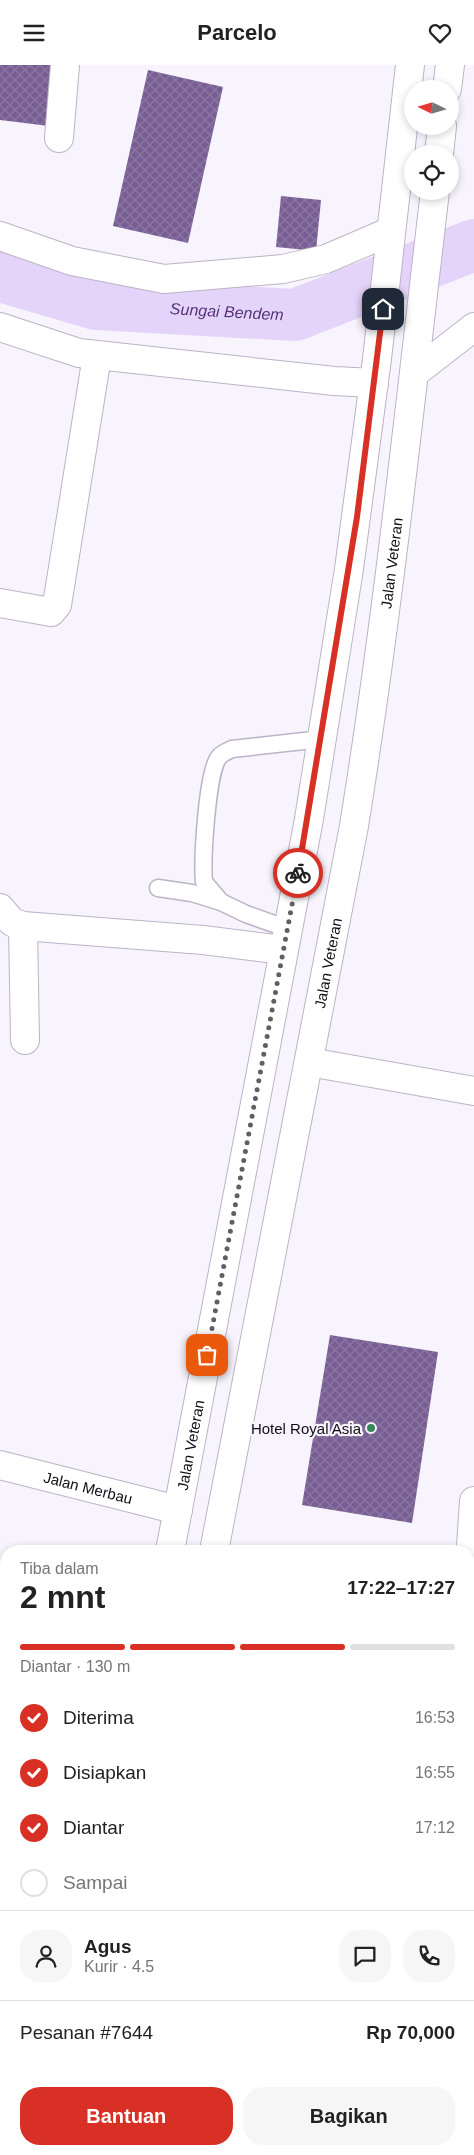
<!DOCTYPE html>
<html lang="id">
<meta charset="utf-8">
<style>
body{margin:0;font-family:Helvetica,sans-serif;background:#f6f6f6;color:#222;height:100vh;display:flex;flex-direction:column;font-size:19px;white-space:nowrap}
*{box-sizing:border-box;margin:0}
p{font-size:16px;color:#767676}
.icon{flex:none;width:28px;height:28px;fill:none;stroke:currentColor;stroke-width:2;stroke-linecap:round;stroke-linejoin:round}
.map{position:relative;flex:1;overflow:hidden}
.panel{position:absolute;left:0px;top:1480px;width:475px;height:610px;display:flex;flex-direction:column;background:#fff;border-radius:20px 20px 0 0;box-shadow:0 2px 8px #0003}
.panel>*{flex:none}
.needle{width:32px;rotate:275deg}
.controls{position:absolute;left:404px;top:15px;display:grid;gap:10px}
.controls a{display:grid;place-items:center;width:55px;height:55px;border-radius:50%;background:#fff;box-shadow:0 2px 8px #0003;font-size:25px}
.pin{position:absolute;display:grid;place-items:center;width:42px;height:42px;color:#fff;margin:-21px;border-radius:10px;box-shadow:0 2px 8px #0006}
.courier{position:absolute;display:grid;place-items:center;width:50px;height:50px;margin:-25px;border:4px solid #d93025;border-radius:50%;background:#fff;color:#222;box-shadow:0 1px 6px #0007}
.headline em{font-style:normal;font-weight:700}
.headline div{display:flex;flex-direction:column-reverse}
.headline{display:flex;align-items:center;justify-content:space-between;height:85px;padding:0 20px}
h1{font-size:32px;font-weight:700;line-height:38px}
.bar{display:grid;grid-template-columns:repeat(4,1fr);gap:8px 5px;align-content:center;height:60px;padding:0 20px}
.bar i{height:6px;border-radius:4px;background:#e0e0e0}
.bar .selected{background:#d93025}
.bar p{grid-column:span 4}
.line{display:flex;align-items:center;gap:12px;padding:0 20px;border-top:1px solid #e0e0e0}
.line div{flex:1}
.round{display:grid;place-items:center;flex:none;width:52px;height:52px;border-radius:20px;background:#f6f6f6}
ol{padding:0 20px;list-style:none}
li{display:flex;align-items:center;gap:15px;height:55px}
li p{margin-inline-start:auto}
li .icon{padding:5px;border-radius:50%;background:#d93025;color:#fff;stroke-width:4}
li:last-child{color:#767676}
li i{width:28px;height:28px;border:2px solid #e0e0e0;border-radius:50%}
.action{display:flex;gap:10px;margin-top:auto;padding:10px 20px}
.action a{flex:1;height:58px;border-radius:20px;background:#d93025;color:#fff;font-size:20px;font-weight:700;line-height:58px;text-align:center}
.action a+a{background:#f6f6f6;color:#222}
header{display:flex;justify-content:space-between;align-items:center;height:65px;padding:0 20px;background:#fff;font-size:22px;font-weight:700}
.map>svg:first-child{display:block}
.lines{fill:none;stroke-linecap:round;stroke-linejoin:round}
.river{stroke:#e5d4fa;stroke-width:52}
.building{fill:url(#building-cross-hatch)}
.service-casing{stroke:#bcb3c8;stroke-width:19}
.minor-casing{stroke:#bcb3c8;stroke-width:30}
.trunk-casing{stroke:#bcb3c8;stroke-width:30}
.service{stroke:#fff;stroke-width:16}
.minor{stroke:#fff;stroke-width:28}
.trunk{stroke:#fff;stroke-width:28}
.done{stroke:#615e66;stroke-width:5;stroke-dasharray:0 9}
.route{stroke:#d93025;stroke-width:6}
.poi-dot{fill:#358758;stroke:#f8f4fd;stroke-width:2}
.labels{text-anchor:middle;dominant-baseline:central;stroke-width:4.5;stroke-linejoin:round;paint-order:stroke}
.street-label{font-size:15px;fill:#100d14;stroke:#f8f4fd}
.poi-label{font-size:15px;fill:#100d14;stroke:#f8f4fd;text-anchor:end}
.water-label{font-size:16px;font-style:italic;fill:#553178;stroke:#f8f4fd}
</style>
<header><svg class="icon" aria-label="menu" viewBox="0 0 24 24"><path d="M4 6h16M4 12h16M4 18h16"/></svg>Parcelo<svg class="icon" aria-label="heart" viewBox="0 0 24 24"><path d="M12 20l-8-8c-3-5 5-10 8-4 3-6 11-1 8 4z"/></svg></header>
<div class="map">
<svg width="474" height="2090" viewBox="0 0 474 2090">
<defs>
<pattern id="building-cross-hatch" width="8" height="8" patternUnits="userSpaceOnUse" patternTransform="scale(1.25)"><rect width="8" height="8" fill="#785e95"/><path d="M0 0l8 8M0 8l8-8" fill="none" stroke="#8b78a0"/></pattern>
</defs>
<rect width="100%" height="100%" fill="#f8f4fd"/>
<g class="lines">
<path class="river" id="s1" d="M0 211 96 239 295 250 474 180"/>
</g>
<g class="building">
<path d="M0 0H56L49 61 0 55Z"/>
<path d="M148 5 223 22 188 178 113 161Z"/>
<path d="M281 131 321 135 316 186 276 182Z"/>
<path d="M330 1270 438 1287 412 1458 302 1440Z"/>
</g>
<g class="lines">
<g class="service-casing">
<g id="service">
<path d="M158 823 192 828 221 837"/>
<path d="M288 864 246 849 221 837 204 817C202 795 207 706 219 692 222 688 228 686 232 684L322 674"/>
</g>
</g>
<g class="minor-casing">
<g id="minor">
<path d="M59 73 65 0"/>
<path d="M0 171 72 196 164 214 283 204 326 194 391 166"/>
<path d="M0 262 79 288 334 316 374 318"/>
<path d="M416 307 474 262"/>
<path d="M0 538 51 547 57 540 97 291"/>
<path d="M0 843 12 857 23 861 203 875 282 885"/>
<path d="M23 861 25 975"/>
<path d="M309 997 474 1026"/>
<path id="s2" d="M0 1400 178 1445"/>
<path d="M469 1511 474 1436"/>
<path d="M469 1647H474"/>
<path d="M0 1913H6"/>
<path d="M469 1993H474"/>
<path d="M415 2090 416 2084"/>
</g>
</g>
<g class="trunk-casing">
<g id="trunk">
<path d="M447 24 450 0"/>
<path d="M439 89 442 61"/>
<path id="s3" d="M170 1486 309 754 349 504 377 294 410 0"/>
<path id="s4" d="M214 1486 354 761C388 550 410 338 435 126"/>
<path d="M81 2090 82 2084"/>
<path d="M130 2090 131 2084"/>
</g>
</g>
<use href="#service" class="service"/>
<use href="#minor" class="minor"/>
<use href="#trunk" class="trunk"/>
</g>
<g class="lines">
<path class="done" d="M207 1290 298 808"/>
<path class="route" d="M298 808 357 452 383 244"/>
</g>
<circle class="poi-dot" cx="371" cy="1363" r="5"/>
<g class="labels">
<g class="street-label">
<text stroke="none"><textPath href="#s4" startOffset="1004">Jalan Veteran</textPath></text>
<text stroke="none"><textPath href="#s4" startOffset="599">Jalan Veteran</textPath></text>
<text stroke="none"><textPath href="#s3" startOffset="108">Jalan Veteran</textPath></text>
<text stroke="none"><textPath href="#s2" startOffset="91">Jalan Merbau</textPath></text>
</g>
<g class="poi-label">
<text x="361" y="1363">Hotel Royal Asia</text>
</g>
<g class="water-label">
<text stroke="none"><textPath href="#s1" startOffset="231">Sungai Bendem</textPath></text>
</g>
</g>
</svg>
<div class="controls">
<a><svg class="needle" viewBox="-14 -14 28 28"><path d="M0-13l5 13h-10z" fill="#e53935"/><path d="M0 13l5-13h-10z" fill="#767676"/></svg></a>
<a><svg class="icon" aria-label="locate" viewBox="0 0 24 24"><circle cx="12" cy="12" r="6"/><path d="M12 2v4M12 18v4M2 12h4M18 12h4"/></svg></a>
</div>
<div class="pin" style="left:207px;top:1290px;background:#ea580c"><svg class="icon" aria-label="bag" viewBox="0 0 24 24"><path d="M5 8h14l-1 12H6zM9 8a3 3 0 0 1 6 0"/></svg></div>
<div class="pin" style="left:383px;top:244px;background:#1f2937"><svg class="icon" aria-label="home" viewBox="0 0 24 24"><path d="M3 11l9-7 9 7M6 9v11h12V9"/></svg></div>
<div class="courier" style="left:298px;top:808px"><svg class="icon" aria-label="bike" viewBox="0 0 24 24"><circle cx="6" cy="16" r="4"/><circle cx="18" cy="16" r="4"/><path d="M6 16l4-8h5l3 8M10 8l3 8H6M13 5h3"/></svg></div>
<section class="panel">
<div class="headline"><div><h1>2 mnt</h1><p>Tiba dalam</p></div><em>17:22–17:27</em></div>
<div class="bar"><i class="selected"></i><i class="selected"></i><i class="selected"></i><i></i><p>Diantar · 130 m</p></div>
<ol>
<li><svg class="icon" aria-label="check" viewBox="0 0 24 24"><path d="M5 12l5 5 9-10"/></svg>Diterima<p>16:53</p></li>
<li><svg class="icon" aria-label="check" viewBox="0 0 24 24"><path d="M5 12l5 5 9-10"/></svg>Disiapkan<p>16:55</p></li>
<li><svg class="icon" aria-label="check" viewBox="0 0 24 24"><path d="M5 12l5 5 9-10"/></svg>Diantar<p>17:12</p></li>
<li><i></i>Sampai</li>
</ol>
<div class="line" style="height:90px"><a class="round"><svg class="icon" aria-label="person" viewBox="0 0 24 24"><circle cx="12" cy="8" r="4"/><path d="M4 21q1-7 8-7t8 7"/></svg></a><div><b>Agus</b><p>Kurir · 4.5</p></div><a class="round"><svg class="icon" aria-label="chat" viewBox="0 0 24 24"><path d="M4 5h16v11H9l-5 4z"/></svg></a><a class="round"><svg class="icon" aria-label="phone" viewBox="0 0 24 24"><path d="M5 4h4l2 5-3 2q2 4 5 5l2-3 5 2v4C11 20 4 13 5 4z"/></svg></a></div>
<div class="line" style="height:65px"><div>Pesanan #7644</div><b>Rp 70,000</b></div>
<div class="action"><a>Bantuan</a><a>Bagikan</a></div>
</section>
</div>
